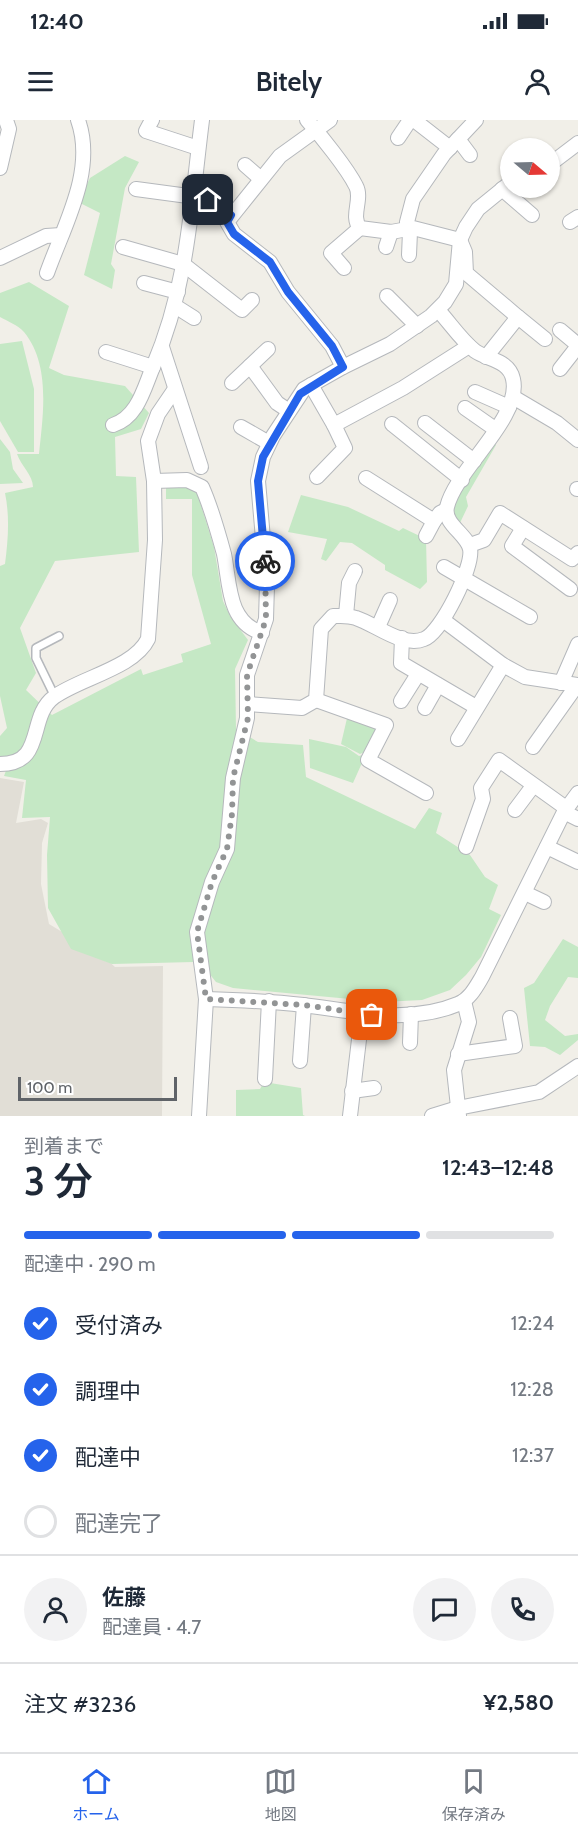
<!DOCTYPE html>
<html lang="ja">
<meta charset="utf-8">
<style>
body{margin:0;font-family:Cabin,"Noto Sans JP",sans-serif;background:#f2f2f3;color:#1f2937;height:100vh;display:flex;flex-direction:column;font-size:22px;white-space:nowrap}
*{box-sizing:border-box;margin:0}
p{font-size:20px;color:#747a83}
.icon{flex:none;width:33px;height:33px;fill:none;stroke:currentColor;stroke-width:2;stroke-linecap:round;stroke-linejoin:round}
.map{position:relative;height:996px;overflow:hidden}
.panel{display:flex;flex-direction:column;background:#fff;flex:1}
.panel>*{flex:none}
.needle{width:39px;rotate:109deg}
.buttons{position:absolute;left:500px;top:18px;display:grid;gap:12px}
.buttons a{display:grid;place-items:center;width:60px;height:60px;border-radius:50%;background:#fff;box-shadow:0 2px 4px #0004;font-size:30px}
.scale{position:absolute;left:18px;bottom:15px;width:159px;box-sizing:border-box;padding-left:6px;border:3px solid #5f6368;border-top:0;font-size:16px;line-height:21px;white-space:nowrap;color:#5f6368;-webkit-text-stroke:4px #fff;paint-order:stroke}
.pin{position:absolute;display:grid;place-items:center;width:51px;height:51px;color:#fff;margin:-26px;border-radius:12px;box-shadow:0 3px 9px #0006}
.courier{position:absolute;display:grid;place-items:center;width:60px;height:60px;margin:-30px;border:4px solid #2563eb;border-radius:50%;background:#fff;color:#222;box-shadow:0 2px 8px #0007}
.overview em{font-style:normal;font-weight:600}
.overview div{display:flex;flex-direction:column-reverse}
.overview{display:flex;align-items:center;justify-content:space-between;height:102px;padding:0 24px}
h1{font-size:39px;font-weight:600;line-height:45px}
.bar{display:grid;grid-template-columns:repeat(4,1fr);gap:9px 6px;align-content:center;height:72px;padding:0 24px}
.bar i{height:8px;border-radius:4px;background:#e0e1e3}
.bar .current{background:#2563eb}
.bar p{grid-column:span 4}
.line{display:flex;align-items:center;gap:15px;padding:0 24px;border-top:2px solid #e0e1e3}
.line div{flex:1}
.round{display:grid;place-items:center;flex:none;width:63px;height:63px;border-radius:32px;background:#f2f2f3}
ol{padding:0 24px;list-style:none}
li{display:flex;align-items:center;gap:18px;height:66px}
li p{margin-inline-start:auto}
li .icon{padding:6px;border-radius:50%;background:#2563eb;color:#fff;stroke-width:4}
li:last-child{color:#747a83}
li i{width:33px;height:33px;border:3px solid #e0e1e3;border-radius:50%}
.status{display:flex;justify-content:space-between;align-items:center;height:42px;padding:0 30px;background:#fff;direction:ltr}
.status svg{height:16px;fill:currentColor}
header{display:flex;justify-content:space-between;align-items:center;height:78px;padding:0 24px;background:#fff;font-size:27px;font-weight:600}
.menu{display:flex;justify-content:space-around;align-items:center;height:84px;border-top:2px solid #e0e1e3;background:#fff;font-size:16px;color:#747a83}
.menu a{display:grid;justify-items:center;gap:3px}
.menu .current{color:#2563eb}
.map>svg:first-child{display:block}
.education{fill:#e1ded6}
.green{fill:#c5e8c5}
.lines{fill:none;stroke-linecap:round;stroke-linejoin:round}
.lane-casing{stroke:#b5b8bc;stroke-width:10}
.street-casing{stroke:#b5b8bc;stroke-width:16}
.lane{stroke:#fff;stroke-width:7}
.street{stroke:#fff;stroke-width:14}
.done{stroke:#929495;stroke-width:6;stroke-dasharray:0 10.8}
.route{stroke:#2563eb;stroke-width:8}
</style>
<div class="status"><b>12:40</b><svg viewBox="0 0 49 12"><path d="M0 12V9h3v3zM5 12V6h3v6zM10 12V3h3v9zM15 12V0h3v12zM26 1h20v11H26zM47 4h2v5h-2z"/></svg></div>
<header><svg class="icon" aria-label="menu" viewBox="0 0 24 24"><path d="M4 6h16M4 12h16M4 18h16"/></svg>Bitely<svg class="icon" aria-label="person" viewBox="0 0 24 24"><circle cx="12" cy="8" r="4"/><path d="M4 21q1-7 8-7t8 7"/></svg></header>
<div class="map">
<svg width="578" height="996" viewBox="0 0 578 996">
<rect width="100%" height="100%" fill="#f1efe8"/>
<path class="education" d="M0 658 24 662 16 703 41 699 48 703 42 723 41 764 49 804 105 838 115 847 163 846 162 996H0Z"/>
<g class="green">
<path d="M125 36 139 42 125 68 111 144 115 150 112 169 84 155 100 93 78 82 90 58Z"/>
<path d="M29 162 69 186 49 248 64 255 125 266 149 293 141 309 115 317 116 356 136 357 139 432 55 441 20 508 36 553 26 570 52 595 141 549 143 555 183 542 181 534 211 524 192 455V379H166V365H186L196 369 214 427 223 481 230 496 248 520 235 549 236 609 258 622 303 625 306 657 415 709 429 688 442 693 436 713 470 735 485 757 498 765 489 789 501 795 481 837 466 855 450 870 422 880 382 882 233 868 216 862 208 852 194 842 112 844 71 829 48 788 47 735 50 697 22 698 26 660 4 656 11 637 0 636V616L7 608 0 576V446L5 444C8 421 10 397 5 373L33 367C33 355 21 346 17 334H39C43 295 51 245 24 212 18 205 7 201 0 197V173Z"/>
<path d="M22 221 34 269V332H18L0 301V224Z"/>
<path d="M0 319 10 332 13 349 23 363 0 364Z"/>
<path d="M492 321 496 325 466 377 468 386 459 405 450 392 455 377Z"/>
<path d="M301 375 348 387 399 411 403 408 426 419 427 462 420 469 385 450V445L352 423 340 422 326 441 321 439 327 419 288 412Z"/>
<path d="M348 594 378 609 367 631 360 634 341 624Z"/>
<path d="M309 619 346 627 359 636 366 634 353 663 310 648Z"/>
<path d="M563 819 578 827V858L568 857 550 886 545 900 565 916 578 914V920L560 935 545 927 530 926 524 868 534 863Z"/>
<path d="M264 962 301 968 303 995 305 996H236V970L260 969Z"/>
</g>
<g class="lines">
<g class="lane-casing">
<path id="lane" d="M55 577 36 538V528L59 516"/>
</g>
<g class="street-casing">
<g id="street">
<path d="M152 0 146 11 198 28"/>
<path d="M307 0C321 16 347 48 356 66 363 79 350 96 360 108L391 112 413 108 460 120 465 132 466 153 518 197 486 237"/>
<path d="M330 0 280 36 227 102 234 114 270 142 288 172 332 226 343 247"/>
<path d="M414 0 450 28"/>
<path d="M398 18 410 0"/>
<path d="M458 19 470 35"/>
<path d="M245 45 261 59"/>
<path d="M549 45 578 23"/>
<path d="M0 48 9 9 6 0"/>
<path d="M136 69 203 78 231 95"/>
<path d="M502 69 532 95"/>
<path d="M570 102 578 97"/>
<path d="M123 127 183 144 242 190 252 180"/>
<path d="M386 127 391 112"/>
<path d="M409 135 410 112 407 102 413 79 444 34 476 0"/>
<path d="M0 138 46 116 61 115"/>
<path d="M344 148 331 133 360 108"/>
<path d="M47 153C64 105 96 51 78 0"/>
<path d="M144 163 178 172"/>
<path d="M387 176 417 206"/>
<path d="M175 186 194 198"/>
<path d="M518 197 545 219"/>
<path d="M560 210 578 225"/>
<path d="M162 227 201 347"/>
<path d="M106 232 153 247"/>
<path d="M250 246 268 229"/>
<path d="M560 249 578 226"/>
<path d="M232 263 250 246 277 283 289 291"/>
<path d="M311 265 334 305 403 268 469 226"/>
<path d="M475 272 509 287"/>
<path d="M513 277 557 303 578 320"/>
<path d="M465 288 495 309"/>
<path d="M425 303 474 341"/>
<path d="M392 304 462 360"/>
<path d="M113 305C138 297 144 268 153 247 188 165 191 87 202 0"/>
<path d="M241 307 269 323"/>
<path d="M317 357 345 328 334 305"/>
<path d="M366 358 434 401 440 393 446 390"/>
<path d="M154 361 187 360 202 367C211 387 218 412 224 434 230 463 227 502 262 513"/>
<path d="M577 369H578"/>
<path d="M523 408 512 426 570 469"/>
<path d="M426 416 434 401"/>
<path d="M470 425 484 420 500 393 572 439 578 433"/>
<path d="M444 447 530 497"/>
<path d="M346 495 349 463 355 451"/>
<path d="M443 500 503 545 525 557 578 565"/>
<path d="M378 507 390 480"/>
<path d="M402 518 401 543 476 587"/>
<path d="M561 563 578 524"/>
<path d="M316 580 386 605 368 640 426 673"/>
<path d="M401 581 418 554"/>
<path d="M248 584 302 588 316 580 321 509 333 496C341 496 348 495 356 498 375 504 403 528 424 519 441 513 474 446 470 429 467 414 443 404 447 387 456 349 522 298 513 259 509 240 488 240 475 231 461 220 450 203 438 190"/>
<path d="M425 588 438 565"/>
<path d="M458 619 503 545"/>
<path d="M533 627 577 565"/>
<path d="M0 644C46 644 27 597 54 577 80 558 134 548 148 519L155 420 154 361 148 321 158 294 175 269"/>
<path d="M515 690 533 666"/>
<path d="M564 692 578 699"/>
<path d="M466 727 483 679 481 668 499 640 566 688"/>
<path d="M547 727 578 742"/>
<path d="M525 773 544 782"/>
<path d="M206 879C238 880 270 881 303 885 354 891 408 905 458 884 470 879 476 867 482 857L564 692 578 673"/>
<path d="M410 923 411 894"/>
<path d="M458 934 515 926 510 898"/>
<path d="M300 941 304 885"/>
<path d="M265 959 269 881"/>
<path d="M352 971 374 968"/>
<path d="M199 996 206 879 197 812 212 762 227 729 233 658 247 598V555L266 499 267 465 258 361 263 337 273 316 304 269 343 247 390 224 431 196 445 182 456 164 460 120 466 107 478 89 510 63"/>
<path d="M350 996 362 894"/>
<path d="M432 996 458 988 539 972 578 946"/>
<path d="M459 996 454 950 469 902 464 881"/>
</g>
</g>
<use href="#lane" class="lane"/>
<use href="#street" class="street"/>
</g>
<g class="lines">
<path class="done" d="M265 441 266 499 247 555 248 598 233 658 232 694 227 729 212 762 197 812 206 879 304 885 372 895"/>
<path class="route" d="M208 80 231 95 227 102 234 114 270 142 288 172 332 226 343 247 300 274 263 337 258 361 265 441"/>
</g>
</svg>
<div class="buttons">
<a><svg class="needle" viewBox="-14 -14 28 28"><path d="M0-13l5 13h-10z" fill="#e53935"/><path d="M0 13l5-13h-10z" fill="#747a83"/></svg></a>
</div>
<div class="scale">100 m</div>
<div class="pin" style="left:372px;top:895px;background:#ea580c"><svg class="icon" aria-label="bag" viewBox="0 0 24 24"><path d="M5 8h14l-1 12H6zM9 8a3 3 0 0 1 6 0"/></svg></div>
<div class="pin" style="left:208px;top:80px;background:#1f2937"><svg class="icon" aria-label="home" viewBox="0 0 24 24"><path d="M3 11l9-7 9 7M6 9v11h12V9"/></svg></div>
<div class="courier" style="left:265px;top:441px"><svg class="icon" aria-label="bike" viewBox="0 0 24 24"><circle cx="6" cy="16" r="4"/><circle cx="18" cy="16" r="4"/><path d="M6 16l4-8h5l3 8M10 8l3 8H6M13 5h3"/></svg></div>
</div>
<section class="panel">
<div class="overview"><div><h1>3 分</h1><p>到着まで</p></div><em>12:43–12:48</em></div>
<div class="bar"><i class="current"></i><i class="current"></i><i class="current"></i><i></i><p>配達中 · 290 m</p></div>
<ol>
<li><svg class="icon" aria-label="check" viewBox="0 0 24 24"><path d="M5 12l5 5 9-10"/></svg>受付済み<p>12:24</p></li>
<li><svg class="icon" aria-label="check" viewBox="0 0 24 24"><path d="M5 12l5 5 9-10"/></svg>調理中<p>12:28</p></li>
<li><svg class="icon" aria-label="check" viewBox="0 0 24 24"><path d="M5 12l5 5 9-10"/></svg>配達中<p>12:37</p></li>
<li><i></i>配達完了</li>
</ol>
<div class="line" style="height:108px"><a class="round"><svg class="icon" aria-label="person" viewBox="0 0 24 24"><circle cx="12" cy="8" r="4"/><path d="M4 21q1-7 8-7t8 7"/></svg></a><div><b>佐藤</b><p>配達員 · 4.7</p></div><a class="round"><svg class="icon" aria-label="chat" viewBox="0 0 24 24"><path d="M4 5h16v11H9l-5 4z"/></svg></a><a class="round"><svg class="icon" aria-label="phone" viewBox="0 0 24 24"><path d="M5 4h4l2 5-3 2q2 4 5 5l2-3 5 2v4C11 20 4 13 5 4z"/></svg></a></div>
<div class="line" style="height:78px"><div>注文 #3236</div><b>¥2,580</b></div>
</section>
<nav class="menu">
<a class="current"><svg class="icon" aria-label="home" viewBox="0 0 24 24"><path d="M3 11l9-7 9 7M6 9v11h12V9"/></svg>ホーム</a>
<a><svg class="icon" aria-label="map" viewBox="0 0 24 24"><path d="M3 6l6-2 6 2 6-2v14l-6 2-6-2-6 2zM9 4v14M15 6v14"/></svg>地図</a>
<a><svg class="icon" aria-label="saved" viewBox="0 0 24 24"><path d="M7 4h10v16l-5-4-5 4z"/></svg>保存済み</a>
</nav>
